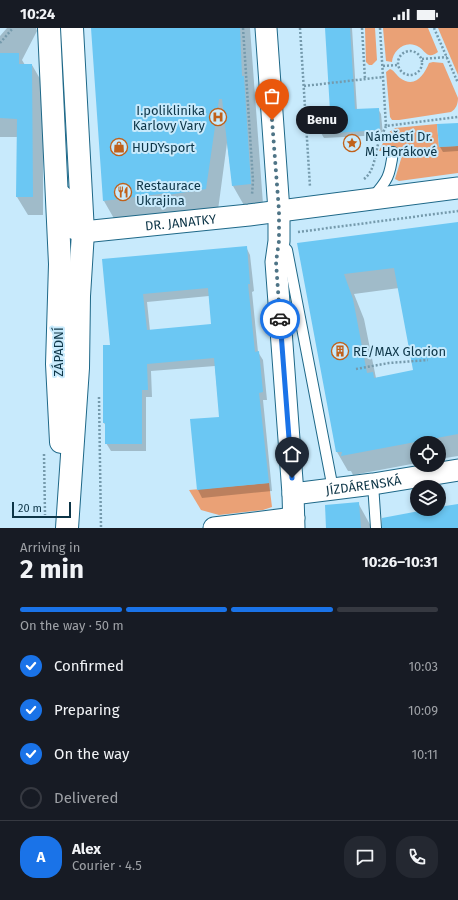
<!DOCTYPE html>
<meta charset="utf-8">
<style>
body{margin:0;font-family:"Fira Sans",sans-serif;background:#242831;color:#f1f3f6;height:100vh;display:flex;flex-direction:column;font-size:15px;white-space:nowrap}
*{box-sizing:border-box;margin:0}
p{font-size:13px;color:#9ea1a6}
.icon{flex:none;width:22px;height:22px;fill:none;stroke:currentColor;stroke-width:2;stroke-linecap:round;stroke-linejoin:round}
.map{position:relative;height:500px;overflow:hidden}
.details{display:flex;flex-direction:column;background:#171b24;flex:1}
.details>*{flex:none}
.fabs{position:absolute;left:410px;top:408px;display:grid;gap:8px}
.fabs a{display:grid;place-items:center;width:36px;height:36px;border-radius:50%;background:#171b24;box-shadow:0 2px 6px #0003;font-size:20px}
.scale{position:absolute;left:12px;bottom:10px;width:59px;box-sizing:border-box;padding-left:4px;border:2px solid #0d3547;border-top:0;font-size:11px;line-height:14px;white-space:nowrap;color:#0d3547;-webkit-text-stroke:3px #c8eafc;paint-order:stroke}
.pin{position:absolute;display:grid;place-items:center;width:34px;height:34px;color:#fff;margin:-41px -17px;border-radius:50% 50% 50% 0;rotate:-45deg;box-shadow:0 0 4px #0007}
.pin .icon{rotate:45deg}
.courier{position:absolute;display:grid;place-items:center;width:40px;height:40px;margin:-20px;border:3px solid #1a73e8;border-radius:50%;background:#fff;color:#222;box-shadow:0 1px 5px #0007}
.bubble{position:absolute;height:28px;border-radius:14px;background:#171b24;box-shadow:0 2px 6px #0003;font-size:13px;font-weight:700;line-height:28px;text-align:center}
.overview em{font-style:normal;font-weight:700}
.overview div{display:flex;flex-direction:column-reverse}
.overview{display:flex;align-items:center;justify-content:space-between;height:68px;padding:0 20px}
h1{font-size:26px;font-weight:700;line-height:30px}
.bar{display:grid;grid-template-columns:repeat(4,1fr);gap:6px 4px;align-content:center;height:48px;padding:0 20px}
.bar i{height:5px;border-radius:3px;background:#363941}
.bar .on{background:#1a73e8}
.bar p{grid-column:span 4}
.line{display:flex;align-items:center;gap:10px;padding:0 20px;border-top:1px solid #363941}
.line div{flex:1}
.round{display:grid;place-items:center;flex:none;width:42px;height:42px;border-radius:16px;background:#242831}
ol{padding:0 20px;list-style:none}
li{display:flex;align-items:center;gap:12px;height:44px}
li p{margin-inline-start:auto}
li .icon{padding:4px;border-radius:50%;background:#1a73e8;color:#fff;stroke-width:4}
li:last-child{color:#9ea1a6}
li i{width:22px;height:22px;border:2px solid #363941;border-radius:50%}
.status{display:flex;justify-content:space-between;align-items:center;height:28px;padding:0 20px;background:#171b24;direction:ltr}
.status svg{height:11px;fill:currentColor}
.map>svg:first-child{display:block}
.green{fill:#eaa176}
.shadow{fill:#0003;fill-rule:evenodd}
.building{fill:#6bc7f3;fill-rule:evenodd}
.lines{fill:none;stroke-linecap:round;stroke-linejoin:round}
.service-casing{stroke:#1e6888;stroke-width:12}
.minor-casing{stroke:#1e6888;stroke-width:23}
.tertiary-casing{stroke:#1e6888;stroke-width:24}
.path{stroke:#759aac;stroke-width:2.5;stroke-dasharray:2 2;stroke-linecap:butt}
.service{stroke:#fff;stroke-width:10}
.minor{stroke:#fff;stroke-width:21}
.tertiary{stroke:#fff;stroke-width:22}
.done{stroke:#4e7486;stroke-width:4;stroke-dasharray:0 7.2}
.route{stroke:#1a73e8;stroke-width:5}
.labels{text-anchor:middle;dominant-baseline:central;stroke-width:4;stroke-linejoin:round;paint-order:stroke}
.poi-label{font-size:13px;fill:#0d3547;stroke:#c8eafc;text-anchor:start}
.street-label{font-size:13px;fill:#0d3547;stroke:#c8eafc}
</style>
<div class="status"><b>10:24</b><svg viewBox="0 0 49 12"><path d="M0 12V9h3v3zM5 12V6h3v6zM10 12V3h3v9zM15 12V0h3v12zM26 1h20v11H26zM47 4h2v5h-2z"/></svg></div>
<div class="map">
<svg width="458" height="500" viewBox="0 0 458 500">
<rect width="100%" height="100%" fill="#c8eafc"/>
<g class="green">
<path d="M365 0H375L377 32 372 37H369L366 34Z"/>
<path d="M383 0H428L438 24C435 26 432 28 429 27 425 26 423 21 419 19 406 11 393 22 392 34L386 33Z"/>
<path d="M438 0H458V47Z"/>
<path d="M433 34 443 35 458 70C458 76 456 81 451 84L399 92H392L390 89 386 44 390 41C395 43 396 47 400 50 415 61 424 47 429 35Z"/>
<path d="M437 96 439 119 458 118V145L399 153 395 151 404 121 379 123 388 105 395 100Z"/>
<path d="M269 455 272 479 263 482 219 487 201 482 189 462Z"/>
</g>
<g class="shadow">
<path d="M7 0H36L37 3 22 32 25 37H32L43 56V187H28L17 169V109H0V8Z"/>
<path d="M92 0H250L263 176 245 179 233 158 227 115 218 182 116 194 104 173Z"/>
<path d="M326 0H352L357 82 378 81 381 86 383 107 324 110 321 105 331 84Z"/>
<path d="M458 96V123L443 124 440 119 438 97Z"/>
<path d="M458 195V428L439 431V415H417V435L353 447 351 443H348L337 424 298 216ZM399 260 415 343 376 350 364 291 354 266Z"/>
<path d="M246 219 250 227 254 263 252 264 258 324 263 332 267 372H263L272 463 202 470 198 462 191 392 220 390 215 338 151 343 152 369H146V423H111L106 415V398L104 395V318H111L103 232ZM209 268 212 297 150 303 147 274Z"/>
<path d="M358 475 372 500H327Z"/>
</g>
<g class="building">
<path d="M91 0H240L242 48H244L247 95 251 156 232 158 222 71H219L206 161 168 167V165L103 173Z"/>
<path d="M325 0H350L355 81 379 80 380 102 320 106 318 83H330Z"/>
<path d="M0 25H19V36H32L33 169H16L17 91 0 90Z"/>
<path d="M458 95V118L439 119 437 96Z"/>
<path d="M458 194V406L341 428 342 424H336L297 215ZM394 240 413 342 374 350 373 344 367 345 353 271 344 246Z"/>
<path d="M247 218 250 256H248L255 324 259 323 263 364 259 365 269 455 197 462 190 391 219 389 214 330 147 336 148 362H142V416H105V395H103V317H110L102 231ZM208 260 211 296 147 302 143 266Z"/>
<path d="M359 474 361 500H326L325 477Z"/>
<path d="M458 476V500H382V490L430 481H439V479Z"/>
</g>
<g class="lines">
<g class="service-casing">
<g id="service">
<path d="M372 170C388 152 390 148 393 124"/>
<path d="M281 216 287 222 333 461"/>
<path d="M373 456 376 500"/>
</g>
</g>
<g class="minor-casing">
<g id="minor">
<path d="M266 0 279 183V213L276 234 293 466 294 500"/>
<path id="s1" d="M62 168 70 199 83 204 249 187 458 160"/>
<path id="s2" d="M293 466 373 456 458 442"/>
<path d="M214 500 294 490"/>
</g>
</g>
<g class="tertiary-casing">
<g id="tertiary">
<path d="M49 0 60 236 57 336 61 414"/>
<path d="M67 500 78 340 79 268 83 204 72 0"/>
</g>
</g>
<g class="path">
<path d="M243 0 253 153 252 167"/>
<path d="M300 0 310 159"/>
<path d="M362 0 365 51"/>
<path d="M380 0 386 98"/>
<path d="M434 0 458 55"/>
<path d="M0 15 13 0"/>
<circle cx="410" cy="35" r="12"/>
<path d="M422 31 447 29"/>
<path d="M383 38 398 37"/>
<path d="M304 58 383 49"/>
<path d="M364 151C375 143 375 125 379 113 381 108 384 103 386 98L458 89"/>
<path d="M298 204 458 183"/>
<path d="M356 341 389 335 428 332"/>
<path d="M99 369 101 500"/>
<path d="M44 426 45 487"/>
</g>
<use href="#service" class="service"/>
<use href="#minor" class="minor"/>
<use href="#tertiary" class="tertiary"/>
</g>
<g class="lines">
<path class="done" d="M272 92 279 183V213L276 234 280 291"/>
<path class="route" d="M280 291 292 450"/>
</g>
<defs>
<g id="hospital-ring" transform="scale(0.9)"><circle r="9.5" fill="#c8eafc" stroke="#c0611b" stroke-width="1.5"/><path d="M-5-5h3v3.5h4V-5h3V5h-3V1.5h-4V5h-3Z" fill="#c0611b"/></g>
<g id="sight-ring" transform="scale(0.9)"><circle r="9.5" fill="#c8eafc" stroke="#c0611b" stroke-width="1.5"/><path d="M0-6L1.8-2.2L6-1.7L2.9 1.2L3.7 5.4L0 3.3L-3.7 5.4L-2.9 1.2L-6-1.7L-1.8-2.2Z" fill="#c0611b"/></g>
<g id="shop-ring" transform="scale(0.9)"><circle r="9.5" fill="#c8eafc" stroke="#c0611b" stroke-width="1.5"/><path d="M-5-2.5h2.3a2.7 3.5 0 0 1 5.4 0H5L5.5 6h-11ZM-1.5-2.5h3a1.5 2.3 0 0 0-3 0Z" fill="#c0611b"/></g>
<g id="restaurant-ring" transform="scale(0.9)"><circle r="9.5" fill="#c8eafc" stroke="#c0611b" stroke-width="1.5"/><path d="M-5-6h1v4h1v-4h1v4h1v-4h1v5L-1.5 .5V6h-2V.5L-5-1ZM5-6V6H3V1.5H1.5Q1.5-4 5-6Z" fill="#c0611b"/></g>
<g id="building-ring" transform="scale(0.9)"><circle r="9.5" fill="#c8eafc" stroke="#c0611b" stroke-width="1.5"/><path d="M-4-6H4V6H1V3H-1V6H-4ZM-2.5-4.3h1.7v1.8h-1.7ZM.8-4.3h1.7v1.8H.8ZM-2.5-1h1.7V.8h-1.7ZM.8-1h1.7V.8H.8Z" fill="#c0611b"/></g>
</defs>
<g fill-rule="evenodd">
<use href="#hospital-ring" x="218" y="89"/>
<use href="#sight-ring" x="352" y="115"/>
<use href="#shop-ring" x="119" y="119"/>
<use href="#restaurant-ring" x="123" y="164"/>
<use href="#building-ring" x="340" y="323"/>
</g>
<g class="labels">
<g class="poi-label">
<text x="205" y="82" text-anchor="end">I.poliklinika<tspan x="205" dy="15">Karlovy Vary</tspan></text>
<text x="365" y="108">Náměstí Dr.<tspan x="365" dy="15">M. Horákové</tspan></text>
<text x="132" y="119">HUDYsport</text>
<text x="136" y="157">Restaurace<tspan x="136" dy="15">Ukrajina</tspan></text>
<text x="353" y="323">RE/MAX Glorion</text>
</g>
<g class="street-label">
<text stroke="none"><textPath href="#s1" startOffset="144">DR. JANATKY</textPath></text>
<text transform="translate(58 324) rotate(-90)">ZÁPADNÍ</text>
<text stroke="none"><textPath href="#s2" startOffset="71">JÍZDÁRENSKÁ</textPath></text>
</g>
</g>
</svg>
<div class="fabs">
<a><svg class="icon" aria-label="locate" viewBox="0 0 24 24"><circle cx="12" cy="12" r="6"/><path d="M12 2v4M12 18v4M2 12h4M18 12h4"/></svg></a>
<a><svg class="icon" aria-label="layers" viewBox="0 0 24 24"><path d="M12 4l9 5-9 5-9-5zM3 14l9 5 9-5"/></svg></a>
</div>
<div class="scale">20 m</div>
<div class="pin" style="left:272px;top:92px;background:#ea580c"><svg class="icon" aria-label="bag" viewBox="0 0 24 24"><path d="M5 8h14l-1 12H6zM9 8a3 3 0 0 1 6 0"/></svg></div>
<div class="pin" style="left:292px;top:450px;background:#1f2937"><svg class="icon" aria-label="home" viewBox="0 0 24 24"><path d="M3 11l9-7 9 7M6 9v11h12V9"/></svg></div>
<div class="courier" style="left:280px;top:291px"><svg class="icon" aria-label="car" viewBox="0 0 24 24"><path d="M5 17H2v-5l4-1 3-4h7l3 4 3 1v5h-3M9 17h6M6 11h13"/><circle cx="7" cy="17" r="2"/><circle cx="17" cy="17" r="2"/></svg></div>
<div class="bubble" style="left:296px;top:78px;width:52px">Benu</div>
</div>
<section class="details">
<div class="overview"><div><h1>2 min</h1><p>Arriving in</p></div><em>10:26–10:31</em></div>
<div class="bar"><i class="on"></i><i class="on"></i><i class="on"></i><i></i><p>On the way · 50 m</p></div>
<ol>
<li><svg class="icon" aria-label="check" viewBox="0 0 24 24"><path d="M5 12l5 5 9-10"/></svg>Confirmed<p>10:03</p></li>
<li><svg class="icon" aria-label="check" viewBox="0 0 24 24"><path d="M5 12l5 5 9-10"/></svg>Preparing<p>10:09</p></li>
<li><svg class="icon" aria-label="check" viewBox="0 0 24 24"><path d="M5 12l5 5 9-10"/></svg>On the way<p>10:11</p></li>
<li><i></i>Delivered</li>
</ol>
<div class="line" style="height:72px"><b class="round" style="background:#1a73e8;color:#fff">A</b><div><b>Alex</b><p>Courier · 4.5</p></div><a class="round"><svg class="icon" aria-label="chat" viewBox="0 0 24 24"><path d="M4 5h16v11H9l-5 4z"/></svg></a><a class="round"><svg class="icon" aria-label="phone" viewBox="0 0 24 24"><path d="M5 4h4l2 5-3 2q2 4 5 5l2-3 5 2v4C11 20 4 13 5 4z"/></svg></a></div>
</section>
